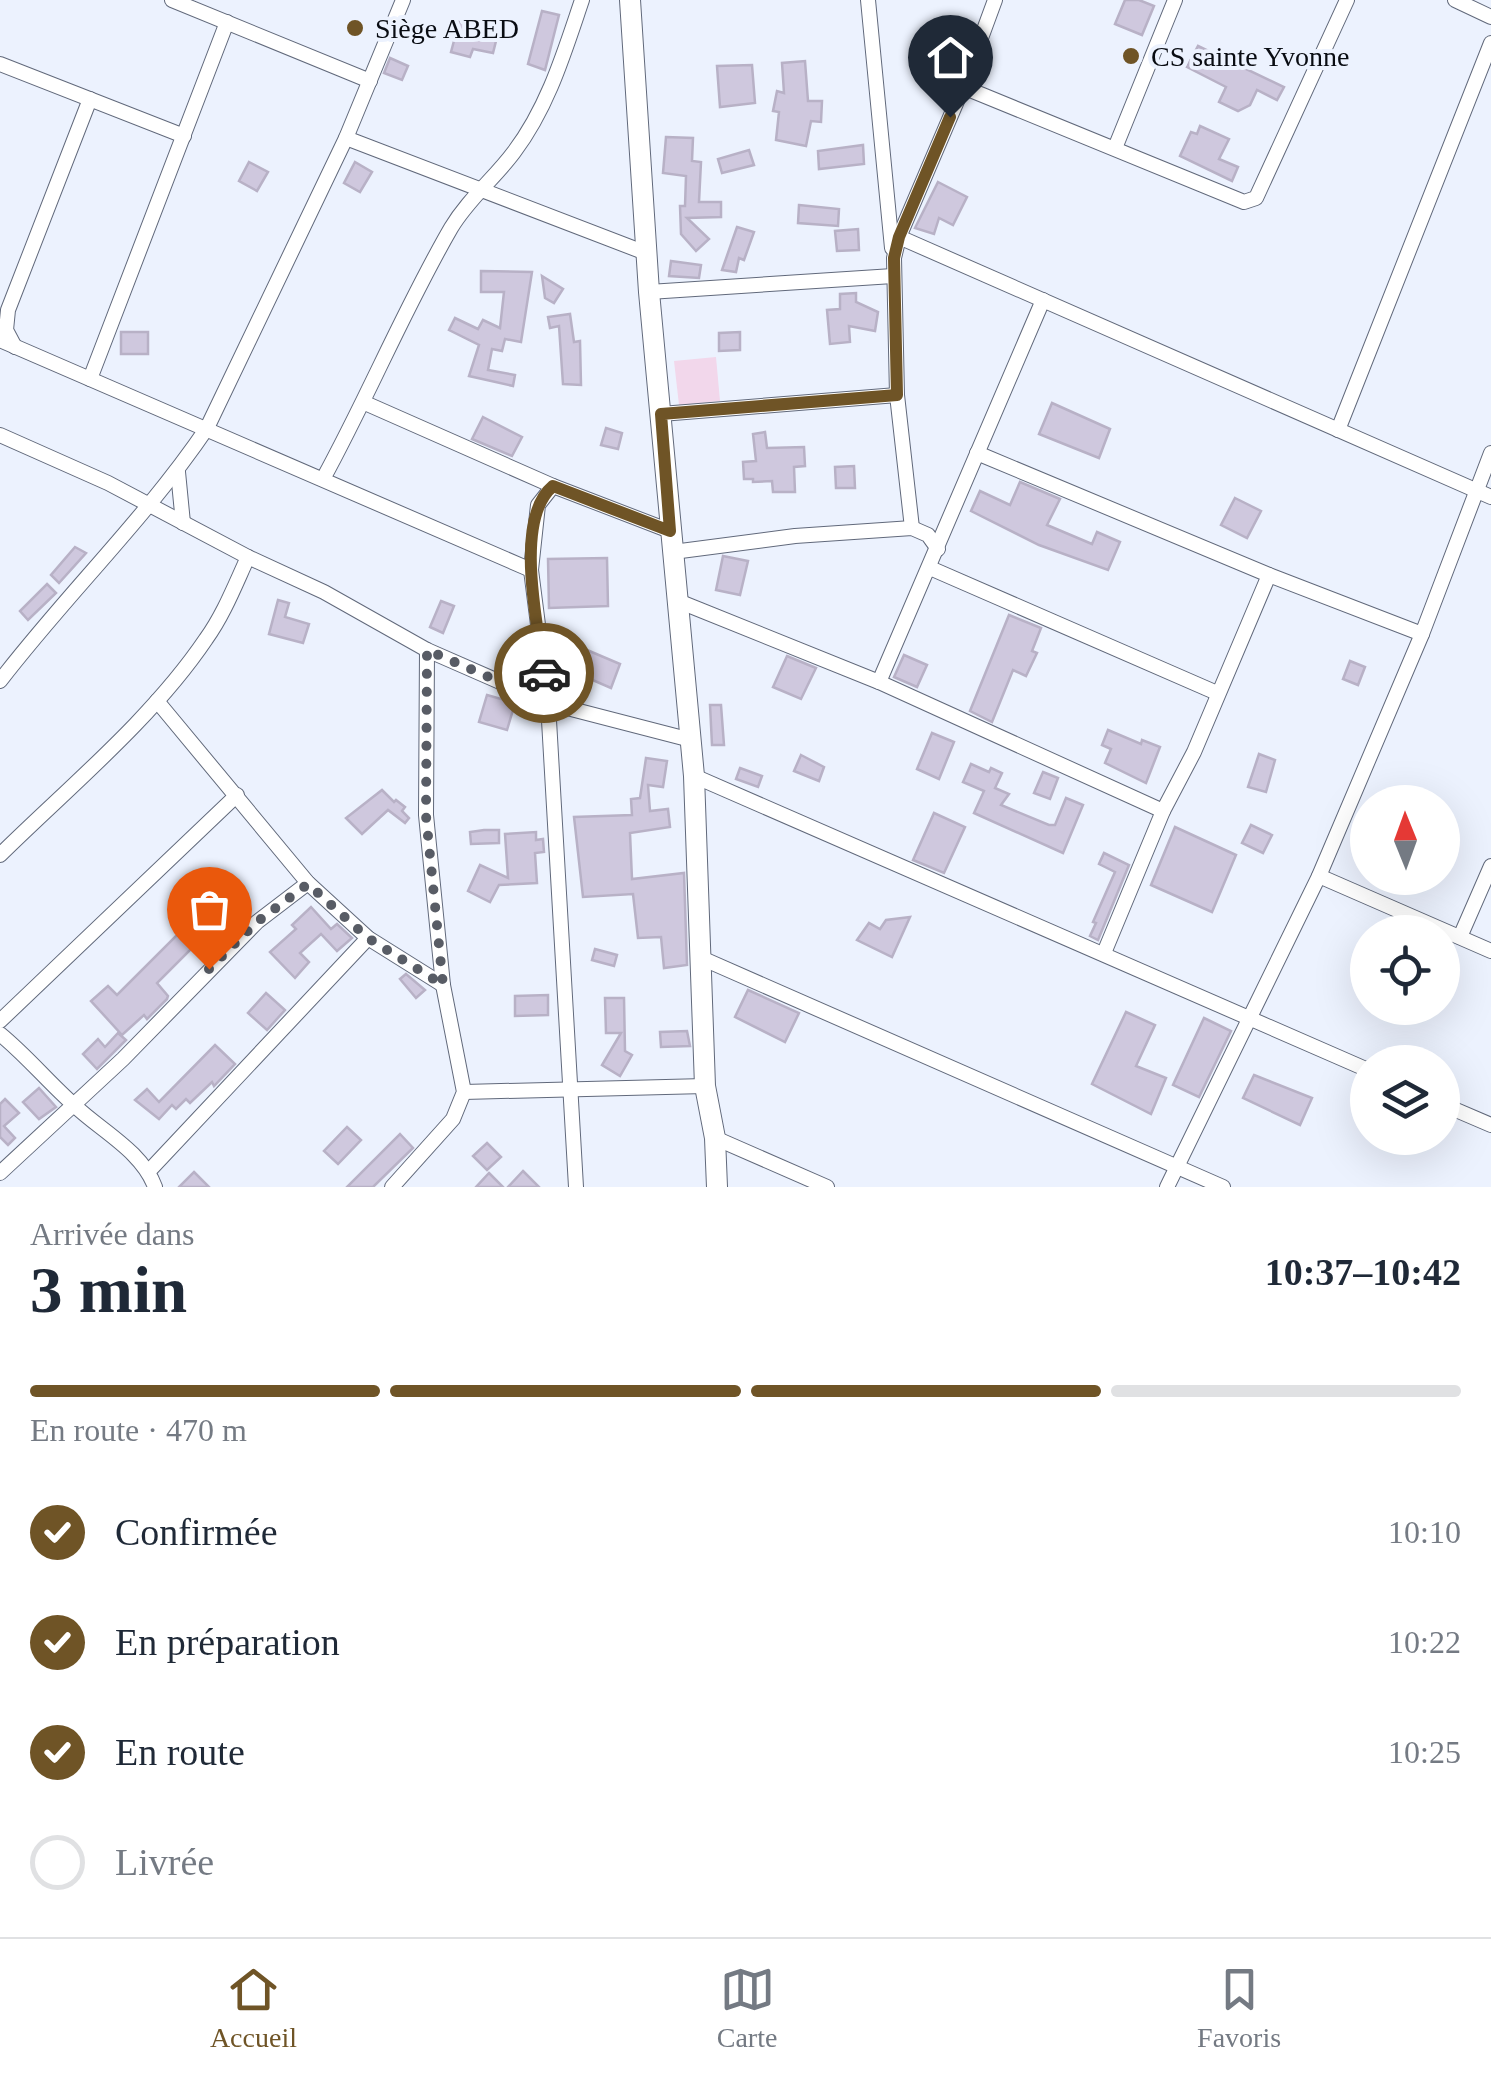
<!DOCTYPE html>
<html lang="fr">
<meta charset="utf-8">
<style>
body{margin:0;font-family:"Times New Roman",serif;background:#f6f6f7;color:#1f2937;height:100vh;display:flex;flex-direction:column;font-size:38px;white-space:nowrap}
*{box-sizing:border-box;margin:0}
p{font-size:32px;color:#747a83}
.icon{flex:none;width:55px;height:55px;fill:none;stroke:currentColor;stroke-width:2;stroke-linecap:round;stroke-linejoin:round}
.map{position:relative;height:1187px;overflow:hidden}
.details{display:flex;flex-direction:column;background:#fff;flex:1}
.details>*{flex:none}
.needle{width:65px;rotate:359deg}
.controls{position:absolute;left:1350px;top:785px;display:grid;gap:20px}
.controls a{display:grid;place-items:center;width:110px;height:110px;border-radius:50%;background:#fff;box-shadow:0 10px 40px #0002;font-size:50px}
.pin{position:absolute;display:grid;place-items:center;width:85px;height:85px;color:#fff;margin:-102px -42px;border-radius:50% 50% 50% 0;rotate:-45deg;box-shadow:0 0 10px #0007}
.pin .icon{rotate:45deg}
.courier{position:absolute;display:grid;place-items:center;width:100px;height:100px;margin:-50px;border:8px solid #6f5426;border-radius:50%;background:#fff;color:#222;box-shadow:0 2px 12px #0007}
.overview em{font-style:normal;font-weight:700}
.overview div{display:flex;flex-direction:column-reverse}
.overview{display:flex;align-items:center;justify-content:space-between;height:170px;padding:0 30px}
h1{font-size:65px;font-weight:700;line-height:75px}
.bar{display:grid;grid-template-columns:repeat(4,1fr);gap:15px 10px;align-content:center;height:120px;padding:0 30px}
.bar i{height:12px;border-radius:8px;background:#e0e1e3}
.bar .on{background:#6f5426}
.bar p{grid-column:span 4}
ol{padding:0 30px;list-style:none}
li{display:flex;align-items:center;gap:30px;height:110px}
li p{margin-inline-start:auto}
li .icon{padding:10px;border-radius:50%;background:#6f5426;color:#fff;stroke-width:4}
li:last-child{color:#747a83}
li i{width:55px;height:55px;border:5px solid #e0e1e3;border-radius:50%}
.tabs{display:flex;justify-content:space-around;align-items:center;height:140px;border-top:2px solid #e0e1e3;background:#fff;font-size:28px;color:#747a83}
.tabs a{display:grid;justify-items:center;gap:5px}
.tabs .on{color:#6f5426}
.map>svg:first-child{display:block}
.green{fill:#f2d7eb}
.building{fill:#cfc8de;stroke:#b8b1c6;stroke-width:2.5}
.lines{fill:none;stroke-linecap:round;stroke-linejoin:round}
.street-casing{stroke:#61697b;stroke-width:16}
.secondary-casing{stroke:#61697b;stroke-width:22}
.street{stroke:#fff;stroke-width:14}
.secondary{stroke:#fff;stroke-width:20}
.done{stroke:#585c65;stroke-width:10;stroke-dasharray:0 18}
.route{stroke:#6f5426;stroke-width:12}
.poi-dot{fill:#6f5426;stroke:#ecf2fe;stroke-width:4}
.labels{text-anchor:middle;dominant-baseline:central;stroke-width:8;stroke-linejoin:round;paint-order:stroke}
.poi-label{font-size:28px;fill:#090c12;stroke:#ecf2fe;text-anchor:start}
</style>
<div class="map">
<svg width="1491" height="1187" viewBox="0 0 1491 1187">
<rect width="100%" height="100%" fill="#ecf2fe"/>
<path class="green" d="M716 357 720 401 679 405 674 361Z"/>
<g class="building">
<path d="M1125 0H1139L1154 6 1142 35 1115 24Z"/>
<path d="M542 11 559 15 545 70 528 64Z"/>
<path d="M459 22 498 33 493 53 473 49 470 57 451 52Z"/>
<path d="M1198 46 1284 87 1277 100 1257 90 1250 105 1238 111 1219 102 1226 87 1187 67Z"/>
<path d="M390 58 408 66 402 80 384 73Z"/>
<path d="M805 61 808 101H822L821 122 811 121 806 146 776 140 779 112 773 111 777 91 784 93 782 63Z"/>
<path d="M752 65 755 103 720 107 717 66Z"/>
<path d="M1200 126 1229 139 1219 159 1238 167 1232 181 1180 156 1191 132 1197 134Z"/>
<path d="M666 137 693 138 692 161 701 162 699 202H721V217L687 218 709 239 696 251 681 234 680 206H685L686 176 663 173Z"/>
<path d="M863 145 864 164 819 169 818 151Z"/>
<path d="M749 150 754 165 722 173 718 159Z"/>
<path d="M249 162 268 172 257 191 239 181Z"/>
<path d="M355 162 372 172 360 192 344 183Z"/>
<path d="M938 182 967 197 953 225 939 218 934 234 915 228Z"/>
<path d="M799 205 839 209 838 226 798 223Z"/>
<path d="M737 227 754 232 744 260 739 258 736 272 722 270Z"/>
<path d="M858 229 859 250 837 251 835 231Z"/>
<path d="M671 261 701 265 699 278 669 276Z"/>
<path d="M481 271 532 272 521 342 505 339 502 351 492 349 488 370 515 375 513 386 469 376 479 345 449 330 455 318 478 329 483 320 500 328 504 292H481Z"/>
<path d="M542 276 563 289 554 303 545 298Z"/>
<path d="M856 293V302L878 312 875 331 849 326 850 342 830 344 827 310 840 309V294Z"/>
<path d="M570 314 574 342 580 341 581 385 563 384 559 326 550 328 548 317Z"/>
<rect x="121" y="332" width="27" height="22"/>
<path d="M740 332V350L719 351V333Z"/>
<path d="M1052 403 1110 429 1099 458 1039 434Z"/>
<path d="M483 417 522 437 512 456 472 439Z"/>
<path d="M606 428 622 433 618 449 601 445Z"/>
<path d="M765 432 767 448 804 447 805 466 794 467 795 492H773L772 481 753 482V479H744L743 462 756 461 753 434Z"/>
<path d="M854 466 855 488H836L835 467Z"/>
<path d="M1020 482 1060 499 1047 525 1092 544 1097 532 1120 542 1108 570 1039 545 971 511 980 491 1010 505Z"/>
<path d="M1235 498 1261 511 1247 538 1221 525Z"/>
<path d="M75 547 86 553 59 583 51 575Z"/>
<path d="M723 556 748 561 740 595 716 590Z"/>
<path d="M607 558 608 606 549 608 548 559Z"/>
<path d="M47 584 56 593 28 620 20 611Z"/>
<path d="M278 600 289 603 285 617 309 624 303 643 269 634Z"/>
<path d="M441 601 454 606 443 633 430 627Z"/>
<path d="M1009 615 1041 628 1032 651 1037 653 1026 676 1013 670 992 722 970 711Z"/>
<path d="M587 650 620 664 611 688 574 672Z"/>
<path d="M904 655 927 665 917 687 894 677Z"/>
<path d="M787 656 816 668 801 699 773 687Z"/>
<path d="M1350 661 1365 667 1358 685 1343 679Z"/>
<path d="M487 695 515 703 507 730 479 722Z"/>
<path d="M710 705H721L724 745H712Z"/>
<path d="M1108 730 1141 744 1142 740 1160 747 1146 783 1105 763 1111 749 1102 745Z"/>
<path d="M932 733 954 742 939 779 917 769Z"/>
<path d="M1259 754 1275 760 1266 792 1248 787Z"/>
<path d="M801 755 824 767 819 781 794 771Z"/>
<path d="M646 758 667 761 663 787 648 785 650 811 668 809 670 827 630 833 632 879 684 873 687 965 664 968 661 937 638 938 633 894 583 897 574 817 632 815 631 799 640 798Z"/>
<path d="M971 764 989 772 991 768 1002 773 995 788 1009 794 1001 805 1049 825H1055L1066 798 1083 805 1063 853 974 813 984 791 963 782Z"/>
<path d="M740 768 762 776 758 787 736 779Z"/>
<path d="M1043 772 1058 778 1050 799 1034 793Z"/>
<path d="M382 790 394 802 396 800 405 807 402 811 409 818 405 823 388 810 362 834 346 818Z"/>
<path d="M934 813 965 827 944 873 913 860Z"/>
<path d="M1251 825 1272 835 1263 853 1242 843Z"/>
<path d="M1175 827 1236 855 1212 912 1151 885Z"/>
<path d="M484 830H499V843L471 844 470 832Z"/>
<path d="M536 832V840L543 839 544 852 535 853 537 883 499 885 490 902 468 891 480 865 508 878 505 834Z"/>
<path d="M1104 853 1129 865 1098 940 1090 936 1096 923 1093 922 1115 872 1099 864Z"/>
<path d="M311 907 331 929 337 924 352 938 337 951 321 934 300 953 309 962 295 978 270 952 296 929 292 925Z"/>
<path d="M910 917 892 957 857 940 869 923 880 929 886 920Z"/>
<path d="M194 918 208 932 157 983 168 996 167 999 147 1019 144 1015 122 1035 91 1001 108 986 117 995Z"/>
<path d="M595 949 617 955 614 966 592 960Z"/>
<path d="M406 974 425 990 416 998 400 979Z"/>
<path d="M748 990 799 1013 785 1042 735 1017Z"/>
<path d="M266 993 285 1010 267 1030 248 1013Z"/>
<path d="M548 995V1015L515 1016V996Z"/>
<path d="M605 998H624L625 1051 632 1055 620 1076 602 1065 621 1033H606Z"/>
<path d="M1126 1012 1155 1025 1136 1066 1166 1078 1151 1114 1092 1084Z"/>
<path d="M1204 1018 1231 1031 1199 1097 1173 1085Z"/>
<path d="M687 1031 690 1046 661 1047 660 1032Z"/>
<path d="M118 1033 126 1040 97 1069 83 1054 98 1039 105 1047Z"/>
<path d="M215 1045 235 1064 214 1086 212 1082 190 1103 186 1099 176 1109 172 1105 159 1119 135 1100 147 1089 159 1102Z"/>
<path d="M1254 1075 1312 1098 1300 1125 1243 1098Z"/>
<path d="M39 1088 56 1107 39 1119 23 1102Z"/>
<path d="M5 1099 19 1113 4 1126 15 1138 8 1145 0 1137V1104Z"/>
<path d="M347 1127 361 1140 338 1164 324 1151Z"/>
<path d="M400 1134 413 1148 373 1187H347Z"/>
<path d="M487 1143 501 1157 487 1170 473 1156Z"/>
<path d="M523 1171 539 1187H508Z"/>
<path d="M194 1172 209 1187H179Z"/>
<path d="M489 1173 503 1187H476Z"/>
</g>
<g class="lines">
<g class="street-casing">
<g id="street">
<path d="M172 0 370 81"/>
<path d="M868 0 892 248"/>
<path d="M1455 0 1491 17"/>
<path d="M0 64 184 136"/>
<path d="M963 87 1244 202 1256 198 1347 0"/>
<path d="M346 138 646 253"/>
<path d="M1115 148 1175 0"/>
<path d="M899 237 1491 497"/>
<path d="M649 292 893 276"/>
<path d="M0 340 531 570"/>
<path d="M15 347 6 330 8 310 90 99"/>
<path d="M90 379 227 22"/>
<path d="M365 403 553 486 670 531"/>
<path d="M661 414 897 395"/>
<path d="M1338 430 1491 43"/>
<path d="M0 435 108 483 248 557 324 592 427 650 548 703 691 740"/>
<path d="M977 453 1269 575 1422 634"/>
<path d="M178 472 183 523"/>
<path d="M323 479C368 397 404 309 451 228 469 198 494 179 514 152 548 107 564 53 582 0"/>
<path d="M553 486 538 505 531 570 548 703 576 1187"/>
<path d="M912 528 897 395 894 258 899 237 963 87 995 0"/>
<path d="M673 552 795 536 912 528 928 535 938 549"/>
<path d="M930 568 1217 693"/>
<path d="M678 601 879 682 1163 811"/>
<path d="M0 681C66 595 146 518 207 428L346 138 403 0"/>
<path d="M879 682 1043 300"/>
<path d="M157 701 308 883 368 938 443 985"/>
<path d="M694 776 1368 1070"/>
<path d="M0 855C69 787 152 719 206 639 224 614 235 585 248 557"/>
<path d="M1319 876 1491 951"/>
<path d="M1460 937 1491 866"/>
<path d="M1104 953 1163 811 1194 752 1269 575"/>
<path d="M699 957 1223 1187"/>
<path d="M0 1021 237 795"/>
<path d="M0 1034C27 1056 48 1082 74 1105 101 1131 142 1151 155 1187"/>
<path d="M464 1092 705 1086"/>
<path d="M1442 1104 1491 1125"/>
<path d="M715 1138 827 1187"/>
<path d="M149 1171 368 938"/>
<path d="M0 1173 123 1059 257 922 308 883"/>
<path d="M392 1187 453 1119 464 1092 443 985 426 815 427 650"/>
<path d="M1167 1187 1319 876 1422 634 1491 453"/>
</g>
</g>
<g class="secondary-casing">
<path id="secondary" d="M630 0 649 292 694 776 705 1086 715 1138 717 1187"/>
</g>
<use href="#street" class="street"/>
<use href="#secondary" class="secondary"/>
</g>
<g class="lines">
<path class="done" d="M209 969 257 922 308 884 368 938 443 985 426 816 427 650 548 703 544 673"/>
<path class="route" d="M544 673C538 627 513 519 553 486L670 531 661 414 897 395 894 258 899 237 950 117"/>
</g>
<g class="poi-dot">
<circle cx="355" cy="28" r="10"/>
<circle cx="1131" cy="56" r="10"/>
</g>
<g class="labels">
<g class="poi-label">
<text x="375" y="28">Siège ABED</text>
<text x="1151" y="56">CS sainte Yvonne</text>
</g>
</g>
</svg>
<div class="controls">
<a><svg class="needle" viewBox="-14 -14 28 28"><path d="M0-13l5 13h-10z" fill="#e53935"/><path d="M0 13l5-13h-10z" fill="#747a83"/></svg></a>
<a><svg class="icon" aria-label="locate" viewBox="0 0 24 24"><circle cx="12" cy="12" r="6"/><path d="M12 2v4M12 18v4M2 12h4M18 12h4"/></svg></a>
<a><svg class="icon" aria-label="layers" viewBox="0 0 24 24"><path d="M12 4l9 5-9 5-9-5zM3 14l9 5 9-5"/></svg></a>
</div>
<div class="pin" style="left:209px;top:969px;background:#ea580c"><svg class="icon" aria-label="bag" viewBox="0 0 24 24"><path d="M5 8h14l-1 12H6zM9 8a3 3 0 0 1 6 0"/></svg></div>
<div class="pin" style="left:950px;top:117px;background:#1f2937"><svg class="icon" aria-label="home" viewBox="0 0 24 24"><path d="M3 11l9-7 9 7M6 9v11h12V9"/></svg></div>
<div class="courier" style="left:544px;top:673px"><svg class="icon" aria-label="car" viewBox="0 0 24 24"><path d="M5 17H2v-5l4-1 3-4h7l3 4 3 1v5h-3M9 17h6M6 11h13"/><circle cx="7" cy="17" r="2"/><circle cx="17" cy="17" r="2"/></svg></div>
</div>
<section class="details">
<div class="overview"><div><h1>3 min</h1><p>Arrivée dans</p></div><em>10:37–10:42</em></div>
<div class="bar"><i class="on"></i><i class="on"></i><i class="on"></i><i></i><p>En route · 470 m</p></div>
<ol>
<li><svg class="icon" aria-label="check" viewBox="0 0 24 24"><path d="M5 12l5 5 9-10"/></svg>Confirmée<p>10:10</p></li>
<li><svg class="icon" aria-label="check" viewBox="0 0 24 24"><path d="M5 12l5 5 9-10"/></svg>En préparation<p>10:22</p></li>
<li><svg class="icon" aria-label="check" viewBox="0 0 24 24"><path d="M5 12l5 5 9-10"/></svg>En route<p>10:25</p></li>
<li><i></i>Livrée</li>
</ol>
</section>
<nav class="tabs">
<a class="on"><svg class="icon" aria-label="home" viewBox="0 0 24 24"><path d="M3 11l9-7 9 7M6 9v11h12V9"/></svg>Accueil</a>
<a><svg class="icon" aria-label="map" viewBox="0 0 24 24"><path d="M3 6l6-2 6 2 6-2v14l-6 2-6-2-6 2zM9 4v14M15 6v14"/></svg>Carte</a>
<a><svg class="icon" aria-label="saved" viewBox="0 0 24 24"><path d="M7 4h10v16l-5-4-5 4z"/></svg>Favoris</a>
</nav>
